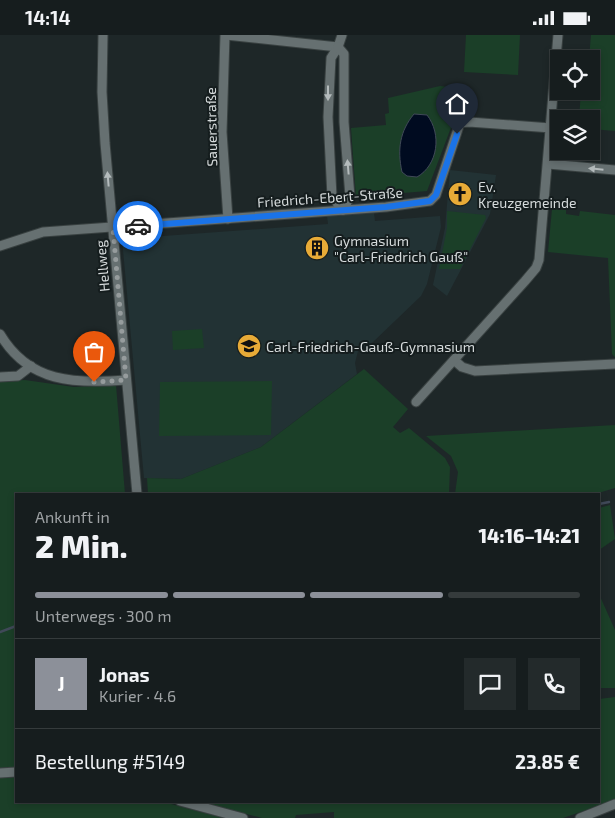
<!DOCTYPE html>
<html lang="de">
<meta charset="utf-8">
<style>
body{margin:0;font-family:"Exo 2",sans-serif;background:#232a2b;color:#f1f3f6;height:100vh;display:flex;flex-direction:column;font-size:19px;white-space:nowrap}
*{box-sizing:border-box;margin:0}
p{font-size:16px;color:#9ea2a4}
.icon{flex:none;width:28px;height:28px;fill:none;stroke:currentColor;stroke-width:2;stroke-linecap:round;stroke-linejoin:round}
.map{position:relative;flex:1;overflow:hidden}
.sheet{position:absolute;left:15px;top:458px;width:585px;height:310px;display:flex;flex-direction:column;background:#161d1e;border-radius:0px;box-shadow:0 2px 8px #0003,0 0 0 1px #353b3c}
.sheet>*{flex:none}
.fabs{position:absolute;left:550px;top:15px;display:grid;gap:10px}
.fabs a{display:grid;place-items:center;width:50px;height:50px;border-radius:0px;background:#161d1e;box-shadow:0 2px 8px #0003,0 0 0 1px #353b3c;font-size:25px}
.pin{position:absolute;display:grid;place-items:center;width:42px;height:42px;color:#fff;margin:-51px -21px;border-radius:50% 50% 50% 0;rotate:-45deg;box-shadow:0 0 5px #0007}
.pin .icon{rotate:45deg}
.courier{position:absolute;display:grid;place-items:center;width:50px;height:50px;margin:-25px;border:4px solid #1a73e8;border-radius:50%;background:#fff;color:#222;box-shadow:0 1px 6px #0007}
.head em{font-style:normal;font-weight:800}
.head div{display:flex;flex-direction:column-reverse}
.head{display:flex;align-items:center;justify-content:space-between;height:85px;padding:0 20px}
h1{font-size:32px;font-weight:800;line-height:38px}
.bar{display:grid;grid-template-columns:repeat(4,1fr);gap:8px 5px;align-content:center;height:60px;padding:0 20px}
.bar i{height:6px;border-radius:4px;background:#353b3c}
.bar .active{background:#8c9099}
.bar p{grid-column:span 4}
.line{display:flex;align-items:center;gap:12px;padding:0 20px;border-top:1px solid #353b3c}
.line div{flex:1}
.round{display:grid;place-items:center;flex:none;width:52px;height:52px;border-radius:0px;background:#232a2b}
.status{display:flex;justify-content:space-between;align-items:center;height:35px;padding:0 25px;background:#161d1e;direction:ltr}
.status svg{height:14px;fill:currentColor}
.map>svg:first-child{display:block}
.built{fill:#223234}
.green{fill:#1b3f28}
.water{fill:#000b20;stroke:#404958}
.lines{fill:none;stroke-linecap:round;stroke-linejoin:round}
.stream{stroke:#404958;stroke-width:2.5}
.minor-casing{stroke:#394141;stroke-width:11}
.minor{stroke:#667071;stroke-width:9}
.oneway{fill:#b4bbbc}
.done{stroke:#969c9d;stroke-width:5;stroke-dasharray:0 9}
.route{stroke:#1a73e8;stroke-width:6}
.labels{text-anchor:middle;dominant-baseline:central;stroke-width:4;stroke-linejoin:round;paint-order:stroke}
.street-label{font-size:14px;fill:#d6dbdc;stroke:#151d1e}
.poi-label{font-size:14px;fill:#d6dbdc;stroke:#151d1e;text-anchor:start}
</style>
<div class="status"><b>14:14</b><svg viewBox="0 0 49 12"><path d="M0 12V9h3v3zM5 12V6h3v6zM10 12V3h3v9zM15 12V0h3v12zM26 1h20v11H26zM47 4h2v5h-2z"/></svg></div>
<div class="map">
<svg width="615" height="783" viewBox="0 0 615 783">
<rect width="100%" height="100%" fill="#1e2728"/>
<g class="built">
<path d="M450 135 496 140 490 179 447 261 433 250 445 193Z"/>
<path d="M374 178 375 186 440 181 441 192 427 249 421 261 373 307 358 316 355 328 357 339 261 412 181 444 144 443 122 204 328 189 327 181Z"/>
</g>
<g class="green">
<path d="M466 0H520L518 40 464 37Z"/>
<path d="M591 0H615V96L591 94V84H579L581 56H591V24H589Z"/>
<path d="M440 51 458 53 455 82 427 156 356 162 351 93 386 90 385 79 389 78 388 63Z"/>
<path d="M552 174 566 175V179L579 181 580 176 615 180V322L612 319 608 223 548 217Z"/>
<path d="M447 176 485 180 486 183 460 234H439L447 193Z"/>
<path d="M202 294 204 313 173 315 172 296Z"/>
<path d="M364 334 408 374 393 392 400 398 409 393 445 423 450 432 449 459H148L147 443 181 444 261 412Z"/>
<path d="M25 345 74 352 116 350 125 459H16V732L0 733V346Z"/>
<path d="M272 346 271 400 159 401 160 347Z"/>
<path d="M615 390V453L595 459H455L458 437 451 421 426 401Z"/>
<path d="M610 470 615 504 599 515V473Z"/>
<path d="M599 559 615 595V653H599Z"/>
<path d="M615 662V765L563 783H334V777L296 780 295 783H262L199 766H599V664Z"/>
<path d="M16 742V766H160L223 783H0V743Z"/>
</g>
<path class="water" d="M414 79 427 80C442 99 438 130 417 142L407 141 402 137C397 114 400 96 414 79Z"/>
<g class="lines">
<g class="stream">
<path d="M599 469 609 467"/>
<path d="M0 597 16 591"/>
</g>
<g class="minor-casing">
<g id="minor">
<path d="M103 0 102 57 105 108 137 459"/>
<path d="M225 0 222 97 228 184"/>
<path d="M226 0 338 12"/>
<path d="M342 0 338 12 331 23 328 82 332 162 343 175"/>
<path d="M338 12 344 19V87L350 162 343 175"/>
<path d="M548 129 615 135"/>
<path d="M0 211 43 197 386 172 430 166 436 160 460 88 469 87 551 93"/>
<path d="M0 299C29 348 75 349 126 345"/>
<path d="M454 325 462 332 475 336 615 329"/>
<path d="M0 342 18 341 31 331"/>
<path d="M416 367 525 246 536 233 539 225 558 0"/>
<path d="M0 738 16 737"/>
<path d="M180 766 243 783"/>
<path d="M580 783 615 769"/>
</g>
</g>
<use href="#minor" class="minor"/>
</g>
<defs><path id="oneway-solid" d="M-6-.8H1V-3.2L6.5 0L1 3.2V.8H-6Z" transform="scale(1.25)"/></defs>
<g class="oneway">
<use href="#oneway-solid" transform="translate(328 58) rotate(90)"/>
<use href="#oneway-solid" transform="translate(348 132) rotate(-95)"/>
<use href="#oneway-solid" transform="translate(596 134) rotate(-174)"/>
<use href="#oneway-solid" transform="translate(108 144) rotate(-95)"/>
</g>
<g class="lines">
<path class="done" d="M94 347 126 345 113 193 138 191"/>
<path class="route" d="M138 191 386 172 430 166 436 160 457 99"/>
</g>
<defs>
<g id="church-disc" transform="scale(1.25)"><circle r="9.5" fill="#e8ab37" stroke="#151d1e"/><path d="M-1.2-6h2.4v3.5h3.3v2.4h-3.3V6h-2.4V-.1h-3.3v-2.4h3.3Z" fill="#111"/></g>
<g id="building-disc" transform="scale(1.25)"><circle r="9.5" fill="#e8ab37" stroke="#151d1e"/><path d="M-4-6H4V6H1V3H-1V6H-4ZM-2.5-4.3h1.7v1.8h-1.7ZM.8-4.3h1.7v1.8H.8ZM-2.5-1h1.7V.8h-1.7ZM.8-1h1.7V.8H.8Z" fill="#111"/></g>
<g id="school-disc" transform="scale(1.25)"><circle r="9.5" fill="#e8ab37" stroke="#151d1e"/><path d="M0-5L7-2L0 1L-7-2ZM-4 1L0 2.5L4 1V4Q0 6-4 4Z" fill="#111"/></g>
</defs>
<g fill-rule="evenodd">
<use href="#church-disc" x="460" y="159"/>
<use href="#building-disc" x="317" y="213"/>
<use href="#school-disc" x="249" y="311"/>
</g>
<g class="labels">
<g class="street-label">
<text transform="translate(211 92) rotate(-91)">Sauerstraße</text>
<text transform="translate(330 162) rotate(-4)">Friedrich-Ebert-Straße</text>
<text transform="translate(102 231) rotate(-95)">Hellweg</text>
</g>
<g class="poi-label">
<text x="478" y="151">Ev.<tspan x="478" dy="16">Kreuzgemeinde</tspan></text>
<text x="334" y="205">Gymnasium<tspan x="334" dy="16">"Carl-Friedrich Gauß"</tspan></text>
<text x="266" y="311">Carl-Friedrich-Gauß-Gymnasium</text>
</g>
</g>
</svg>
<div class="fabs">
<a><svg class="icon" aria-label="locate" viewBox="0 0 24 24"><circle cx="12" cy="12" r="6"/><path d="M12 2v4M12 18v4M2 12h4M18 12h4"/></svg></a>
<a><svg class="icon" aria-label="layers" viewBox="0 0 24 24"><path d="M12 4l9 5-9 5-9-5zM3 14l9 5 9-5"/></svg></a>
</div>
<div class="pin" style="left:94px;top:347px;background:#ea580c"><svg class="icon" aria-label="bag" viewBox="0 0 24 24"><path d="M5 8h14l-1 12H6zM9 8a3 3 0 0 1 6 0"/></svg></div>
<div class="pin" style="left:457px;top:99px;background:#1f2937"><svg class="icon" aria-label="home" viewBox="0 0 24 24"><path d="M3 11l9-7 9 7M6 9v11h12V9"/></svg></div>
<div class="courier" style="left:138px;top:191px"><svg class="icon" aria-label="car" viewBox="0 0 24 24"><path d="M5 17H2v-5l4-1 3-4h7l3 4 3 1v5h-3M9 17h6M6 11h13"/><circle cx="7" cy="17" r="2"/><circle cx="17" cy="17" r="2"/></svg></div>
<section class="sheet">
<div class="head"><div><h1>2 Min.</h1><p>Ankunft in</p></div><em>14:16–14:21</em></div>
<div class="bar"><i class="active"></i><i class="active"></i><i class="active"></i><i></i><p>Unterwegs · 300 m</p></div>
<div class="line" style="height:90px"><b class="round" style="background:#8c9099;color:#fff">J</b><div><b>Jonas</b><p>Kurier · 4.6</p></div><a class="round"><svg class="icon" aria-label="chat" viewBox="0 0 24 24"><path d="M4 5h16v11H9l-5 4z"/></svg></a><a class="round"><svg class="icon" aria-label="phone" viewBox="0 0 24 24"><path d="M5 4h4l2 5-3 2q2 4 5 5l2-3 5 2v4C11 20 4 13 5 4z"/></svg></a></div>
<div class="line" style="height:65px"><div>Bestellung #5149</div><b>23.85 €</b></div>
</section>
</div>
